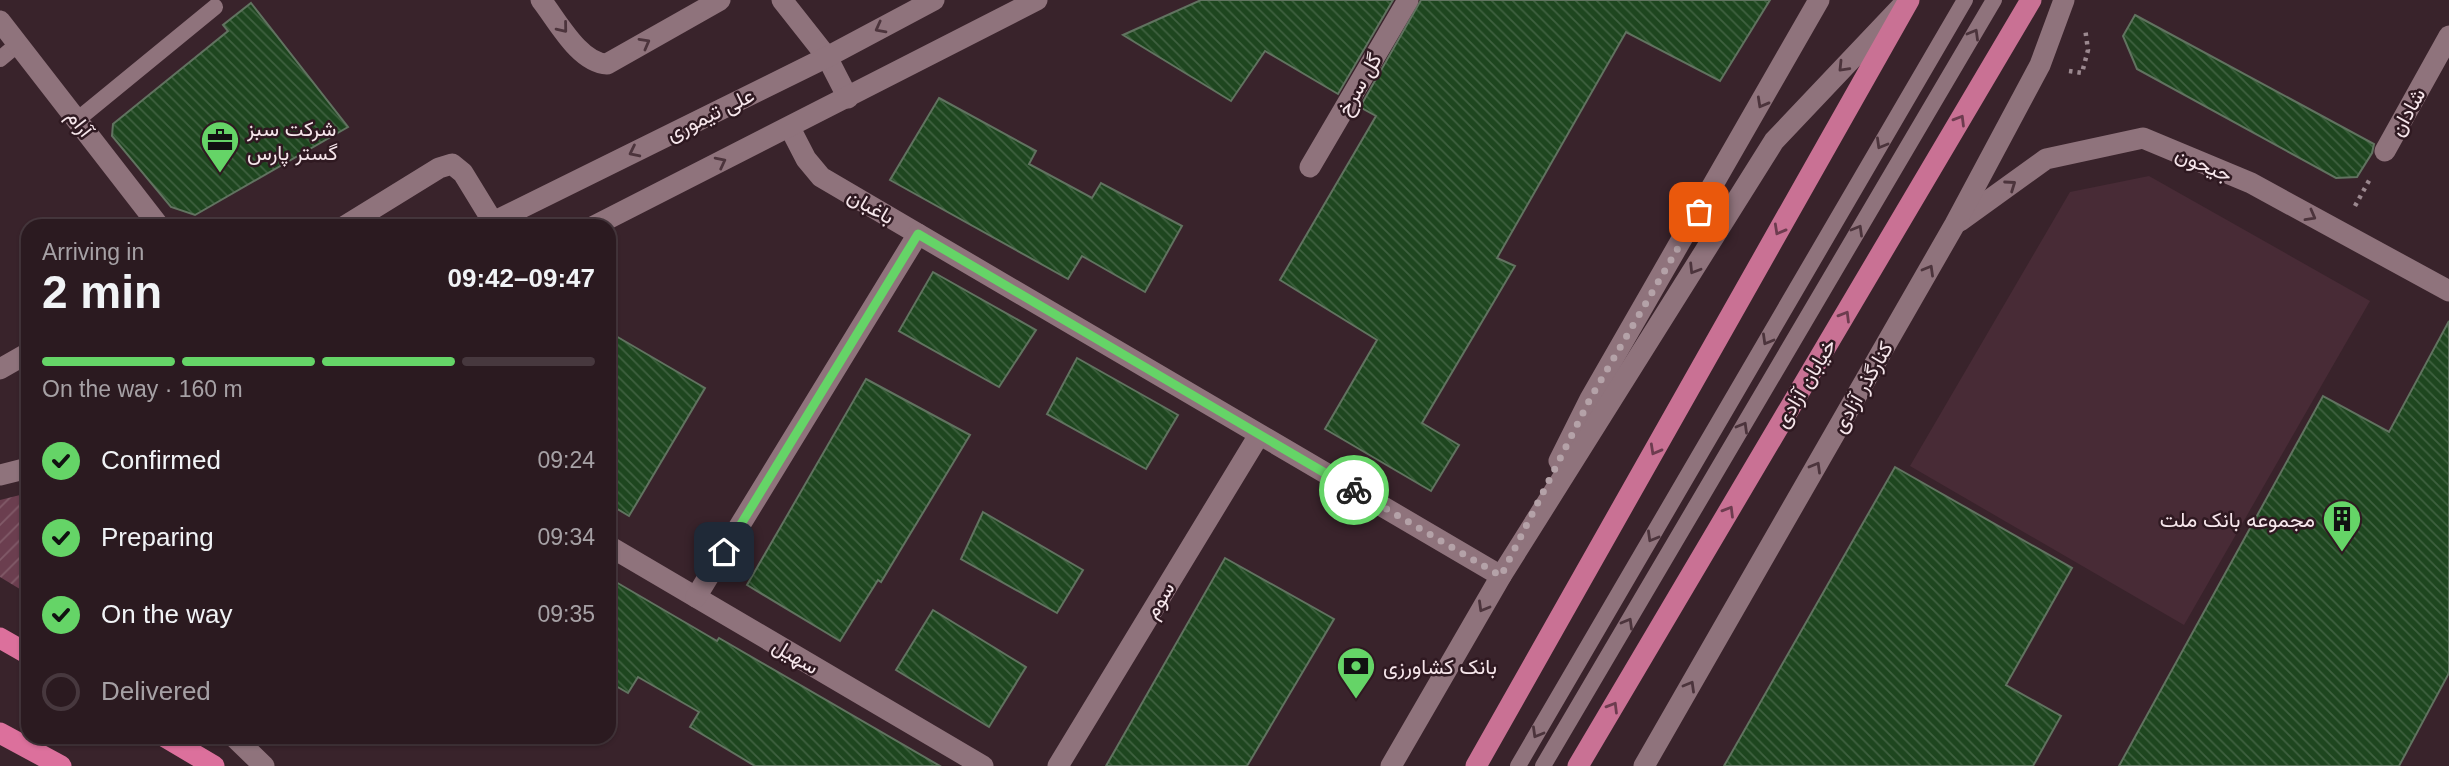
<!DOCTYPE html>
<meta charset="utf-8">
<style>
body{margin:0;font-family:Arial,Vazirmatn,sans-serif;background:#37272d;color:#f1f3f6;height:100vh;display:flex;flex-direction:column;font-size:26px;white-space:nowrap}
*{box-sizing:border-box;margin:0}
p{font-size:23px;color:#a6a1a5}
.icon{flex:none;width:38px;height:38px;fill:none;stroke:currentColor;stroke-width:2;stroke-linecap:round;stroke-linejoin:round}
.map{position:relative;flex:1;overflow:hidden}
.panel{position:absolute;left:21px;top:219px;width:595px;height:525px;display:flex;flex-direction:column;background:#2b1a20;border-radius:21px;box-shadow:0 2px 5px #0004,0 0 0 2px #47383e}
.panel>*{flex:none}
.pin{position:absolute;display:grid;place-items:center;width:60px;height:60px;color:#fff;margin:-30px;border-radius:14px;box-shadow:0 4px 10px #0006}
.courier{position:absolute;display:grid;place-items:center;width:70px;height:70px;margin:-35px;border:5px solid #65d467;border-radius:50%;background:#fff;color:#222;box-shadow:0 2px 9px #0007}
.head em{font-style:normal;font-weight:800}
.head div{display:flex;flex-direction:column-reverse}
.head{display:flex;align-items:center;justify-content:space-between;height:119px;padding:0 21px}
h1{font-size:46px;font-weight:800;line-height:52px}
.bar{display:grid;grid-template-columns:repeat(4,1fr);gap:10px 7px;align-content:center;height:84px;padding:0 21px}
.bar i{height:9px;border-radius:5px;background:#47383e}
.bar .current{background:#65d467}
.bar p{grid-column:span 4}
ol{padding:0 21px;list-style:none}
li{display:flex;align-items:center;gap:21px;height:77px}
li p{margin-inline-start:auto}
li .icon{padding:7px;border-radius:50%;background:#65d467;color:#111;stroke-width:4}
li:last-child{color:#a6a1a5}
li i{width:38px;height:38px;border:4px solid #47383e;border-radius:50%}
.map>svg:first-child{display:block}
.built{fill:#482b36}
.garden{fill:url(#garden-furrows)}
.building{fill:url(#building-back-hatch);stroke:#617360;stroke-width:2}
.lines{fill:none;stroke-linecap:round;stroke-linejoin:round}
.path{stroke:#9b888f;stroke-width:4.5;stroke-dasharray:3.5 5;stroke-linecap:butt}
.service{stroke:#8f737c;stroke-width:16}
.minor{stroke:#8f737c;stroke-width:21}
.secondary{stroke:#8f737c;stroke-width:21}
.primary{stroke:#c97194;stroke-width:21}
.trunk{stroke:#dc709c;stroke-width:21}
.oneway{stroke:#4c343c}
.oneway2{stroke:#6d3c4f}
.done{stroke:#b4a2a8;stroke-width:7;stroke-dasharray:0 12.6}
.route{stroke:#65d467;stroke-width:9}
.labels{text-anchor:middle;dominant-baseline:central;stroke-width:5;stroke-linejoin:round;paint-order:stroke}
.street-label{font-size:21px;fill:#f6e6eb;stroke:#2f1921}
.poi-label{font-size:21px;fill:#f6e6eb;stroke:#2f1921;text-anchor:start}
</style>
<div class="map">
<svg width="2449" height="766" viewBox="0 0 2449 766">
<defs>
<pattern id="garden-furrows" width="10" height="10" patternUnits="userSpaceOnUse" patternTransform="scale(1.75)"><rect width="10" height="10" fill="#6b3e4f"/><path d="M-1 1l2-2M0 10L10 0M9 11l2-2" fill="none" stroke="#815a68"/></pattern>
<pattern id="building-back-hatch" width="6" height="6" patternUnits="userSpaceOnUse" patternTransform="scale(1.75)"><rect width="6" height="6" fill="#1e461f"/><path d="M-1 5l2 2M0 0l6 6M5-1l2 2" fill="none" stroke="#3f6140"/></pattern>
</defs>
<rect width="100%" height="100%" fill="#39232b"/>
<path class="built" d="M2149 176 2370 301 2184 625 1910 466 2070 192Z"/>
<path class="garden" d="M28 493V594L0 577V500Z"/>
<g class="building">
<path d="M1201 0H1393L1338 94 1265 51 1231 101 1123 35Z"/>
<path d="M1421 0H1770L1720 81 1626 32 1497 258 1515 266 1422 423 1459 445 1431 491 1325 429 1377 340 1280 280 1376 116 1360 107Z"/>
<path d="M251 3 348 127 195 215 171 207 112 136 113 124 228 31 223 25Z"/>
<path d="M2135 15 2374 144 2372 153 2357 177 2336 178 2137 69 2123 36Z"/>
<path d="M939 98 1036 151 1029 164 1092 198 1101 183 1182 226 1145 292 1082 256 1068 279 890 180Z"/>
<path d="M933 272 1036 330 999 387 899 331Z"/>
<path d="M2449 321V673L2399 766H2119L2323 396 2389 432Z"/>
<path d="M609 332 705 388 629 516 609 504Z"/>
<path d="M1077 358 1178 415 1146 469 1047 414Z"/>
<path d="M866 379 970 435 881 582 878 580 840 641 747 585Z"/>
<path d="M1895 467 2072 568 2006 685 2061 716 2033 766H1724Z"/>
<path d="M983 512 1083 570 1057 613 961 559Z"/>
<path d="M1225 558 1334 619 1247 766H1106Z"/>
<path d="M609 578 717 641 719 638 940 766H755L690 727 699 712 638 677 628 693 609 682Z"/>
<path d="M933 610 1026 667 989 727 896 670Z"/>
</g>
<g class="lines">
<g class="path">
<path d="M2069 71 2082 73 2088 50 2085 28"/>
<path d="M2355 206 2371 177"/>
</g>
<g class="service">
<path d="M0 59 18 44"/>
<path d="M77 120 215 7"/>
<path d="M1518 766 1965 0"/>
<path d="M1543 766 1994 0"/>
</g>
<g class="minor">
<path d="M541 0C557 20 579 63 607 64L720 0"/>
<path d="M782 0 827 57"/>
<path d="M0 21 159 226"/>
<path d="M790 128 806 159 821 177 1501 576"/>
<path d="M2385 151 2449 36"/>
<path d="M1310 167 1408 0"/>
<path d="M345 226 439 168 452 164 463 173 493 222"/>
<path d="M0 369 28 353"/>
<path d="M609 546 983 766"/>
<path d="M696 597 918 234"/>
<path d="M1058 766 1259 435"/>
</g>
<g class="secondary">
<path d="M827 57 848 98"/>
<path d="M1960 221 2046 159 2143 138 2251 183 2449 291"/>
<path d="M485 226 827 57 934 0"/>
<path d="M594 226 1037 0"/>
<path d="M1559 461 1590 399 1819 0"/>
<path d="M0 475 28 468"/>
<path d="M234 737 264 766"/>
<path d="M1391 766 1501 576 1774 141 1901 7"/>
<path d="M1644 766 1955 224 2040 65 2064 0"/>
</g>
<g class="primary">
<path d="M1476 766 1909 0"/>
<path d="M1578 766 2031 0"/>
</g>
<g class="trunk">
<path d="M0 638 28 654"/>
<path d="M0 733 61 766"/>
<path d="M165 737 214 766"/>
</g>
</g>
<defs><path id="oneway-chevron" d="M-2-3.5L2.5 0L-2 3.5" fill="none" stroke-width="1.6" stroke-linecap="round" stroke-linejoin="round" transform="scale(1.75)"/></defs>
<g class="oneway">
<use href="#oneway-chevron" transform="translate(563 28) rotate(51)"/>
<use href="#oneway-chevron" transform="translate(880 28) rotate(152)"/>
<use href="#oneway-chevron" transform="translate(1974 34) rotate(-60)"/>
<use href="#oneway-chevron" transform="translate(645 43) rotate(-29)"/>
<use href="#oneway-chevron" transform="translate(1843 67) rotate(134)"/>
<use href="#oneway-chevron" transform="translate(1762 103) rotate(119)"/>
<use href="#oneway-chevron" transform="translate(1881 144) rotate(120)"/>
<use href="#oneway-chevron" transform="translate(634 152) rotate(154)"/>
<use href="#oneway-chevron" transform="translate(721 162) rotate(-27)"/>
<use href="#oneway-chevron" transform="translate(2011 185) rotate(-35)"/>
<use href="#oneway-chevron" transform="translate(2311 216) rotate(29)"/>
<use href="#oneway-chevron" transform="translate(1858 230) rotate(-60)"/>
<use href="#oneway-chevron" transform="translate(1694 269) rotate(122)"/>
<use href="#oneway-chevron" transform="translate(1929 270) rotate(-60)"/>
<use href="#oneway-chevron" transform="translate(1767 340) rotate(120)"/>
<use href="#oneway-chevron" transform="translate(1743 427) rotate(-60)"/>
<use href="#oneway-chevron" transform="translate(1816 467) rotate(-60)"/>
<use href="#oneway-chevron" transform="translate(1652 537) rotate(120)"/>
<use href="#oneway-chevron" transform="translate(1483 607) rotate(120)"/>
<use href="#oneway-chevron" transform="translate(1628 623) rotate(-60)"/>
<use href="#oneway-chevron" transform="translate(1690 686) rotate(-60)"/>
<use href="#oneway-chevron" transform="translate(1537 733) rotate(120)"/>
</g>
<g class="oneway2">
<use href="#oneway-chevron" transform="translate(1960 120) rotate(-59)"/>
<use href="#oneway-chevron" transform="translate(1779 230) rotate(119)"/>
<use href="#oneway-chevron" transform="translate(1845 316) rotate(-59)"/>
<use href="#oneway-chevron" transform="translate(1655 450) rotate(119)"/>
<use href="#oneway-chevron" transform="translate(1729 511) rotate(-59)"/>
<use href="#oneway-chevron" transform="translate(1613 707) rotate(-59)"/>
</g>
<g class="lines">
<path class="done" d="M1354 490 1501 576 1590 399 1699 212"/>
<path class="route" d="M724 552 918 234 1354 490"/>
</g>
<defs>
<g id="office-pin" transform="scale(2.0125)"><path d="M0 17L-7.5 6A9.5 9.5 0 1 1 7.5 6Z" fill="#65d467" stroke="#2f1921"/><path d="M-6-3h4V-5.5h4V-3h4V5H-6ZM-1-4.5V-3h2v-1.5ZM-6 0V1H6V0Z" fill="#111"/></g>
<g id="building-pin" transform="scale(2.0125)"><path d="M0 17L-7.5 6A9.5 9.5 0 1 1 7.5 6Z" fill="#65d467" stroke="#2f1921"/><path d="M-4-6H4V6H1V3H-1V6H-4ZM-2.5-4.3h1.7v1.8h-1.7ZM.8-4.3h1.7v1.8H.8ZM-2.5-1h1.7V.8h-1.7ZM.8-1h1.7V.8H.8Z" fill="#111"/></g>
<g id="bank-pin" transform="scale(2.0125)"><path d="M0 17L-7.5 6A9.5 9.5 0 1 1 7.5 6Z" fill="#65d467" stroke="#2f1921"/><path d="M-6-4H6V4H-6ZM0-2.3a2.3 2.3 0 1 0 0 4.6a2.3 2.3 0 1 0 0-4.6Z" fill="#111"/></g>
</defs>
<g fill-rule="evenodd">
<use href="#office-pin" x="220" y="140"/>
<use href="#building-pin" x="2342" y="519"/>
<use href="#bank-pin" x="1356" y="666"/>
</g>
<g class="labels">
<g class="street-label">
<text transform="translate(1359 84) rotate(-60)">گل سرخ</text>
<text transform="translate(2407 112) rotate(-61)">شادان</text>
<text transform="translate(710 114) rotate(-26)">علی تیموری</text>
<text transform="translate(80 123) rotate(52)">آرام</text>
<text transform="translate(2204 164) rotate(23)">جیحون</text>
<text transform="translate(871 206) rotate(30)">باغبان</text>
<text transform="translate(1805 383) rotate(-59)">خیابان آزادی</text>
<text transform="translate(1862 387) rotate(-60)">کنارگذر آزادی</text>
<text transform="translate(1159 600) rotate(-59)">سوم</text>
<text transform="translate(796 656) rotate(31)">سهیل</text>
</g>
<g class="poi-label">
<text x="247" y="128">شرکت سبز<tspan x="247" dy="24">گستر پارس</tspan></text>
<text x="2315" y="519" text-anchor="end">مجموعه بانک ملت</text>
<text x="1383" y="666">بانک کشاورزی</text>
</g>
</g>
</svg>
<div class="pin" style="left:1699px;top:212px;background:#ea580c"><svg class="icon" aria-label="bag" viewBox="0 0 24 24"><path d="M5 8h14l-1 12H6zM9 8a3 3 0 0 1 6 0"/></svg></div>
<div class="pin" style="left:724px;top:552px;background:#1f2937"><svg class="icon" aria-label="home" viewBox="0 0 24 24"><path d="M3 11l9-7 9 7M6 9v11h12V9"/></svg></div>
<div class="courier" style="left:1354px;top:490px"><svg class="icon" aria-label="bike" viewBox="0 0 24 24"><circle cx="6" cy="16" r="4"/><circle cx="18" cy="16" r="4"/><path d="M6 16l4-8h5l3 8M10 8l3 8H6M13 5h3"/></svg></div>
<section class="panel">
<div class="head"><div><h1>2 min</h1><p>Arriving in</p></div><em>09:42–09:47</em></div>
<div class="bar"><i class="current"></i><i class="current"></i><i class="current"></i><i></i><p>On the way · 160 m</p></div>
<ol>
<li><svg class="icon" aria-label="check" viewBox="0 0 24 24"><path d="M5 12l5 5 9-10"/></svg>Confirmed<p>09:24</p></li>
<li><svg class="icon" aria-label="check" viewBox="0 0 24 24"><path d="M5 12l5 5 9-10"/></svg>Preparing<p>09:34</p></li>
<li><svg class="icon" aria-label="check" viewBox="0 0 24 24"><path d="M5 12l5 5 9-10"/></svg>On the way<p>09:35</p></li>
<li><i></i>Delivered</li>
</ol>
</section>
</div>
